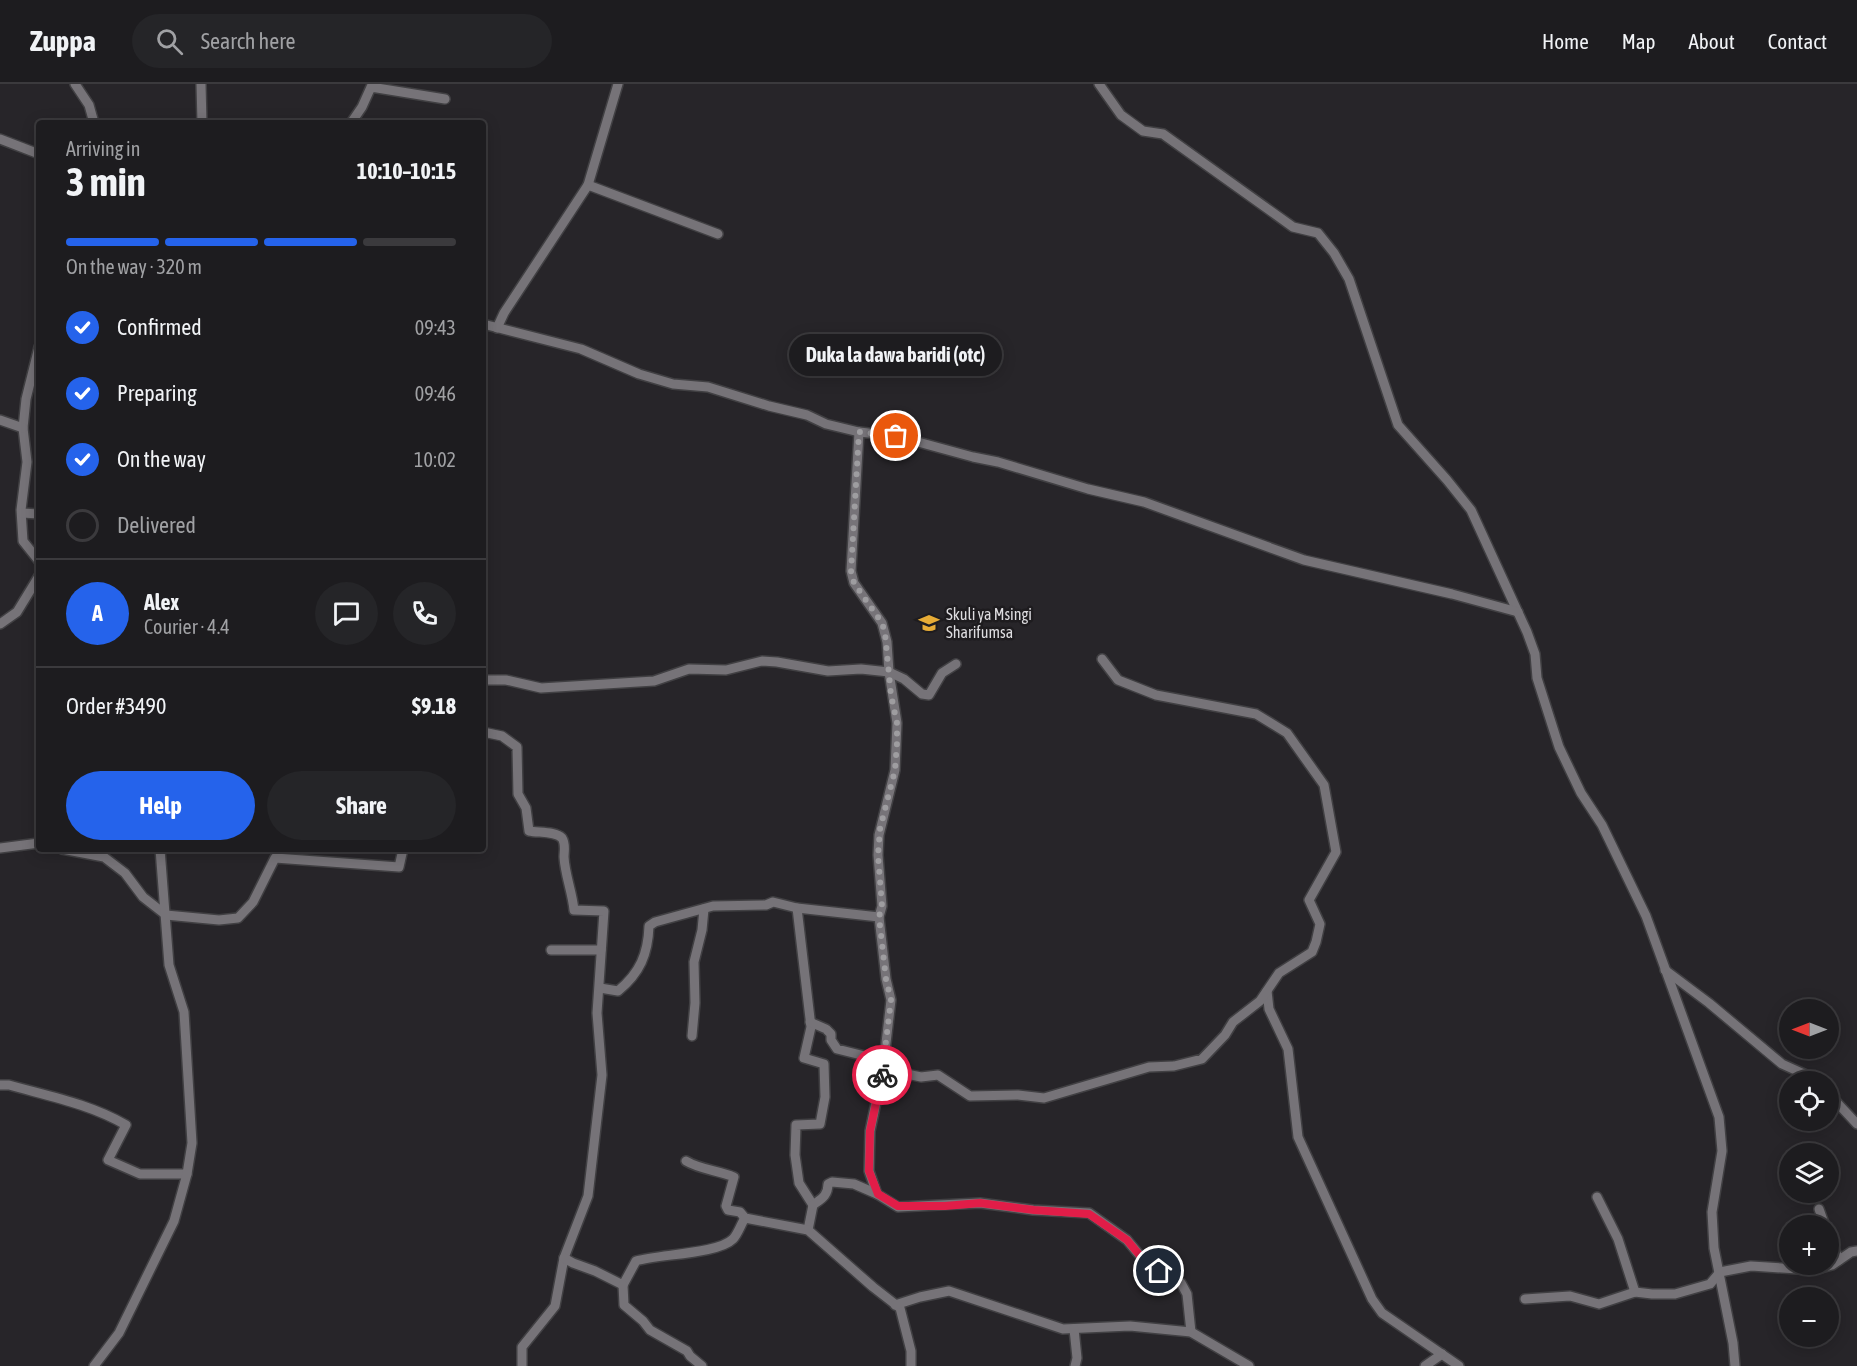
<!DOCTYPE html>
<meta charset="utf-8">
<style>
body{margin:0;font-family:"Asap Condensed",sans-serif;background:#252528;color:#f1f3f6;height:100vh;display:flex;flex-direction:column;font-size:22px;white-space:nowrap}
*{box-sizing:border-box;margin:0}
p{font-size:20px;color:#a0a1a4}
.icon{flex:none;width:33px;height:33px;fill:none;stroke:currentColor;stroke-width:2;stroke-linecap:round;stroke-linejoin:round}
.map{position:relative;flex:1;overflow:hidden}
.side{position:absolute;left:36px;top:36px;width:450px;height:732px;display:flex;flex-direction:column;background:#1d1c1f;border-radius:6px;box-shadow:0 3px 15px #0003,0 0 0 2px #3b3a3d}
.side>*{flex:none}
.needle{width:39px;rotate:270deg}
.controls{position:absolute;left:1779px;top:915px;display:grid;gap:12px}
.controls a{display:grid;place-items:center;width:60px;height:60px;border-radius:50%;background:#1d1c1f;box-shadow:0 3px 15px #0003,0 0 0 2px #3b3a3d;font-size:30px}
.pin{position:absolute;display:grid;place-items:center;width:51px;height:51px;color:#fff;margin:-26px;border:3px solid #fff;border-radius:50%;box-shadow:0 2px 6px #0007}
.courier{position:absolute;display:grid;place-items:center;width:60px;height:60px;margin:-30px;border:4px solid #e11d48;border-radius:50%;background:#fff;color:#222;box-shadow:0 2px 8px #0007}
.bubble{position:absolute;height:42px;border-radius:21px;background:#1d1c1f;box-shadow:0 3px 15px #0003,0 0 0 2px #3b3a3d;font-size:20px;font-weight:700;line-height:42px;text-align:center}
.overview em{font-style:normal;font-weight:700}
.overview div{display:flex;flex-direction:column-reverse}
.overview{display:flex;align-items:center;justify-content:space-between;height:102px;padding:0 30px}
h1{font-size:39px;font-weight:700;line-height:45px}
.bar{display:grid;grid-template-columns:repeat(4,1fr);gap:9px 6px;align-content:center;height:72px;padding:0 30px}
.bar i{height:8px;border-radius:4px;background:#3b3a3d}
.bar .on{background:#2563eb}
.bar p{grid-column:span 4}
.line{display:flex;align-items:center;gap:15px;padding:0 30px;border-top:2px solid #3b3a3d}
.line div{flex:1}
.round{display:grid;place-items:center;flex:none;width:63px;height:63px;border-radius:32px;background:#252528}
ol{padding:0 30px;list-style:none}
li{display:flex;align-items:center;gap:18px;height:66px}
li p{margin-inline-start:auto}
li .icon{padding:6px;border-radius:50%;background:#2563eb;color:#fff;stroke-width:4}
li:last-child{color:#a0a1a4}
li i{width:33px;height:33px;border:3px solid #3b3a3d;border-radius:50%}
.primary-button{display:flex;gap:12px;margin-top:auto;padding:12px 30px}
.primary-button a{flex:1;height:69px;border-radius:36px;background:#2563eb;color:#fff;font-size:24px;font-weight:700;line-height:69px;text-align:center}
.primary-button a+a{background:#252528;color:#f1f3f6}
header{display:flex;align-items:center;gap:36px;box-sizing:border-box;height:84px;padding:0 30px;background:#1d1c1f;border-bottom:2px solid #3b3a3d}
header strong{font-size:28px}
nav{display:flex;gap:33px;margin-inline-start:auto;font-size:21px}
.search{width:420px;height:54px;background:#252528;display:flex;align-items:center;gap:15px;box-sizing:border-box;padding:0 21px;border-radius:33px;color:#a0a1a4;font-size:22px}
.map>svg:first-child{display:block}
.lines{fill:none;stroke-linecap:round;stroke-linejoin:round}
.minor-casing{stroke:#414043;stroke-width:12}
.minor{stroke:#767378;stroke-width:9}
.done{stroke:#9e9da0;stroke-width:6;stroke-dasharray:0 10.8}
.route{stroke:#e11d48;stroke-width:8}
.labels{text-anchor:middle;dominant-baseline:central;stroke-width:5;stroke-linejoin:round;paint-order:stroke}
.poi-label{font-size:16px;fill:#dedde0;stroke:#1e1c1f;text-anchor:start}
</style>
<header>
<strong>Zuppa</strong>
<div class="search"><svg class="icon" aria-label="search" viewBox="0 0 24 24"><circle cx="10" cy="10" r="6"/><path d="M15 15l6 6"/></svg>Search here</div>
<nav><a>Home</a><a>Map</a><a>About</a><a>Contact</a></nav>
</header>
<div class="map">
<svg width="1857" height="1282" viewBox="0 0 1857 1282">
<rect width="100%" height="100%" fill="#272529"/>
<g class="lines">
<g class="minor-casing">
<g id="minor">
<path d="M75 0 89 21 94 39"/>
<path d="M201 0 202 39"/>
<path d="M1099 0 1121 31 1143 47 1163 50 1293 143 1318 149 1334 169 1349 195 1398 341 1447 396 1471 426 1527 548 1535 570 1537 594 1559 663 1581 709 1602 741 1646 832 1719 1033 1722 1067 1712 1128 1714 1164 1733 1259 1735 1282"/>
<path d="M351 39 362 23 371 3 445 15"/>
<path d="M0 55 39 70"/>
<path d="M588 101 618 0"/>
<path d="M483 240 581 265 639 290 673 300 708 303 769 322 807 331 826 340 859 348 896 352 973 373 998 378 1088 405 1144 418 1304 476 1452 510 1518 528"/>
<path d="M497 244 504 229 588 101 718 150"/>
<path d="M39 263 26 315 23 344 27 378 21 426 23 457 39 477"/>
<path d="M0 336 23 344"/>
<path d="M859 348 851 487 854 499 882 539 887 558 889 588 897 639 895 686 879 751 878 771 882 822 879 833"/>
<path d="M22 429 39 430"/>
<path d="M0 540 17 528 39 492"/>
<path d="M483 596H506L541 604 654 597 689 585 726 586 762 577 777 578 828 587 861 585 889 588 904 595 922 610 929 611 942 589 956 580"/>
<path d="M483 648 502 652 517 663 518 710 526 724 529 747C539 749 555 747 562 754 566 760 564 767 564 773 565 791 572 807 574 826L604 827 597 929 602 991 588 1112 564 1174 555 1222 522 1263V1282"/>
<path d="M0 764 39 759"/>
<path d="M62 765 104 773 125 789 143 813 166 831 219 836 238 834 253 818 275 774 399 783 403 765"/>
<path d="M797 824 879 833 886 895 891 916 883 985 870 1047 869 1087 877 1110 898 1123 980 1119 1033 1126 1089 1129 1127 1156 1152 1186 1159 1187 1181 1199 1187 1210 1191 1248"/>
<path d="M551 866H601"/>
<path d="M1665 886 1709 919 1782 980 1813 994 1817 998"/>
<path d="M600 904 618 907C640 889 648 870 649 842L655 838 713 822 766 821 773 818 797 824 811 943 804 974 824 980 825 1013 820 1040 796 1041 795 1071 799 1099 813 1121 808 1146"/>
<path d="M1267 907 1269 925 1288 965 1298 1053 1372 1215 1382 1229 1459 1282"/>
<path d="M810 938 826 945 831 950V956L837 965 865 972 883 985 921 993 938 991 970 1012 1018 1011 1044 1014 1149 983 1174 982 1202 975 1225 951 1233 938 1260 917 1279 889 1312 868 1316 858 1320 840 1309 816 1336 768 1324 701 1287 649 1256 630 1156 611 1118 596 1102 575"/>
<path d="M692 952 695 919 694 878 702 846 704 825"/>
<path d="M0 1001H9C48 1012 90 1020 126 1041L108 1076 140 1090H187"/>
<path d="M1828 1009 1857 1040"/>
<path d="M686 1077C701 1086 718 1086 734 1093L726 1122 728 1126 740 1128 745 1134 808 1146 873 1203 900 1224 911 1267V1282"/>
<path d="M1597 1113 1618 1155 1635 1208"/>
<path d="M813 1121C821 1115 828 1112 828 1100L832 1098 854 1100 877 1110"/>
<path d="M1819 1125 1825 1142"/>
<path d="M1828 1150 1839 1176"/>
<path d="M564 1174 573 1179 595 1187 623 1201 636 1177C659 1170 718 1170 733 1155 738 1150 741 1140 745 1134"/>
<path d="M623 1201 624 1221 643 1237 650 1246 687 1267 690 1272 702 1282"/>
<path d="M1525 1215 1570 1212 1599 1220 1635 1208 1652 1210H1675L1710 1200 1720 1188 1751 1182 1813 1186 1832 1181 1851 1168 1857 1167"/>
<path d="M895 1221 920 1213 949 1207 1063 1245 1130 1242 1191 1248 1249 1282"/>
<path d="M1074 1245 1077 1274 1075 1282"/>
<path d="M94 1282 119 1249 174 1137 187 1090 192 1059 184 928 169 881 160 765"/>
<path d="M1425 1282 1442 1270"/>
</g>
</g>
<use href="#minor" class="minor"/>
</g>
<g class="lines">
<path class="done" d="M882 991 891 916 886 895 879 833 882 822 878 771 880 745 895 686 897 659V639L891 611 885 549 882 539 854 499 851 487 859 348 896 352"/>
<path class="route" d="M882 991 870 1047 869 1087 878 1110 898 1122H945L980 1119 1034 1126 1089 1130 1127 1156 1152 1186 1159 1187"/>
</g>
<defs>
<g id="school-bare" transform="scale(1.62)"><path d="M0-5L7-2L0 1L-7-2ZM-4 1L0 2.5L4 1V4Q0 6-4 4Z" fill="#e7ac36" stroke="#1e1c1f" stroke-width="2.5" paint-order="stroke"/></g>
</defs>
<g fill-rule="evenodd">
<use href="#school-bare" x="929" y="539"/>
</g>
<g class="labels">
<g class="poi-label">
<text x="946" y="530">Skuli ya Msingi<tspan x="946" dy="18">Sharifumsa</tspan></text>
</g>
</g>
</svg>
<div class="controls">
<a><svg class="needle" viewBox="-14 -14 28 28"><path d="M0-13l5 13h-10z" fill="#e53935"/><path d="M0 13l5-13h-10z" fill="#a0a1a4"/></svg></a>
<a><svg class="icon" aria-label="locate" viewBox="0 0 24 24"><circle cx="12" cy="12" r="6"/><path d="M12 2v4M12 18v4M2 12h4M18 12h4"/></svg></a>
<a><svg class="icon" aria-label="layers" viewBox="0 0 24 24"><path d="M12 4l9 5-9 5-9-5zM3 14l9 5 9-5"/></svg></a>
<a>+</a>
<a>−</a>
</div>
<div class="pin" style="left:896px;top:352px;background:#ea580c"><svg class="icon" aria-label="bag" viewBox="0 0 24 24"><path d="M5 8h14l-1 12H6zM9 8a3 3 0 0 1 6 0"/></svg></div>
<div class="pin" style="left:1159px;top:1187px;background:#1f2937"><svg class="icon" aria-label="home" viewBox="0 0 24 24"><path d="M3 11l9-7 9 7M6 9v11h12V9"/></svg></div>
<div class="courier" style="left:882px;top:991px"><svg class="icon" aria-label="bike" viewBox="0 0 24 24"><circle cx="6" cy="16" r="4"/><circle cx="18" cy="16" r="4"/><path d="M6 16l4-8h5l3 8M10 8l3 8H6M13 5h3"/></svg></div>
<div class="bubble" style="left:789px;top:250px;width:213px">Duka la dawa baridi (otc)</div>
<section class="side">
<div class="overview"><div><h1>3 min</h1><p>Arriving in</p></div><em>10:10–10:15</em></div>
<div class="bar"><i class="on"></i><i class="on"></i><i class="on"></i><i></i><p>On the way · 320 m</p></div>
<ol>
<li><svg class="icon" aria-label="check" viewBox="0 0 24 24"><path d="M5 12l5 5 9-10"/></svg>Confirmed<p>09:43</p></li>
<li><svg class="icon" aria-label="check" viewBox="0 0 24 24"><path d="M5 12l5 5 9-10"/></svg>Preparing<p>09:46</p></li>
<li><svg class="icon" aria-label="check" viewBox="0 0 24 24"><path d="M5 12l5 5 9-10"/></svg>On the way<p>10:02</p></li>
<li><i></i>Delivered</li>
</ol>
<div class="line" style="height:108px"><b class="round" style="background:#2563eb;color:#fff">A</b><div><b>Alex</b><p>Courier · 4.4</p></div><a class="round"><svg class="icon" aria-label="chat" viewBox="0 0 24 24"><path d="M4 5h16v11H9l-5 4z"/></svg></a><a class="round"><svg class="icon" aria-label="phone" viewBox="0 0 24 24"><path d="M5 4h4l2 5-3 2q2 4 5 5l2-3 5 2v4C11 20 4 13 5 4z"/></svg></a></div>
<div class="line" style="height:78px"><div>Order #3490</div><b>$9.18</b></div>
<div class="primary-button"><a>Help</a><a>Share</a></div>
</section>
</div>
